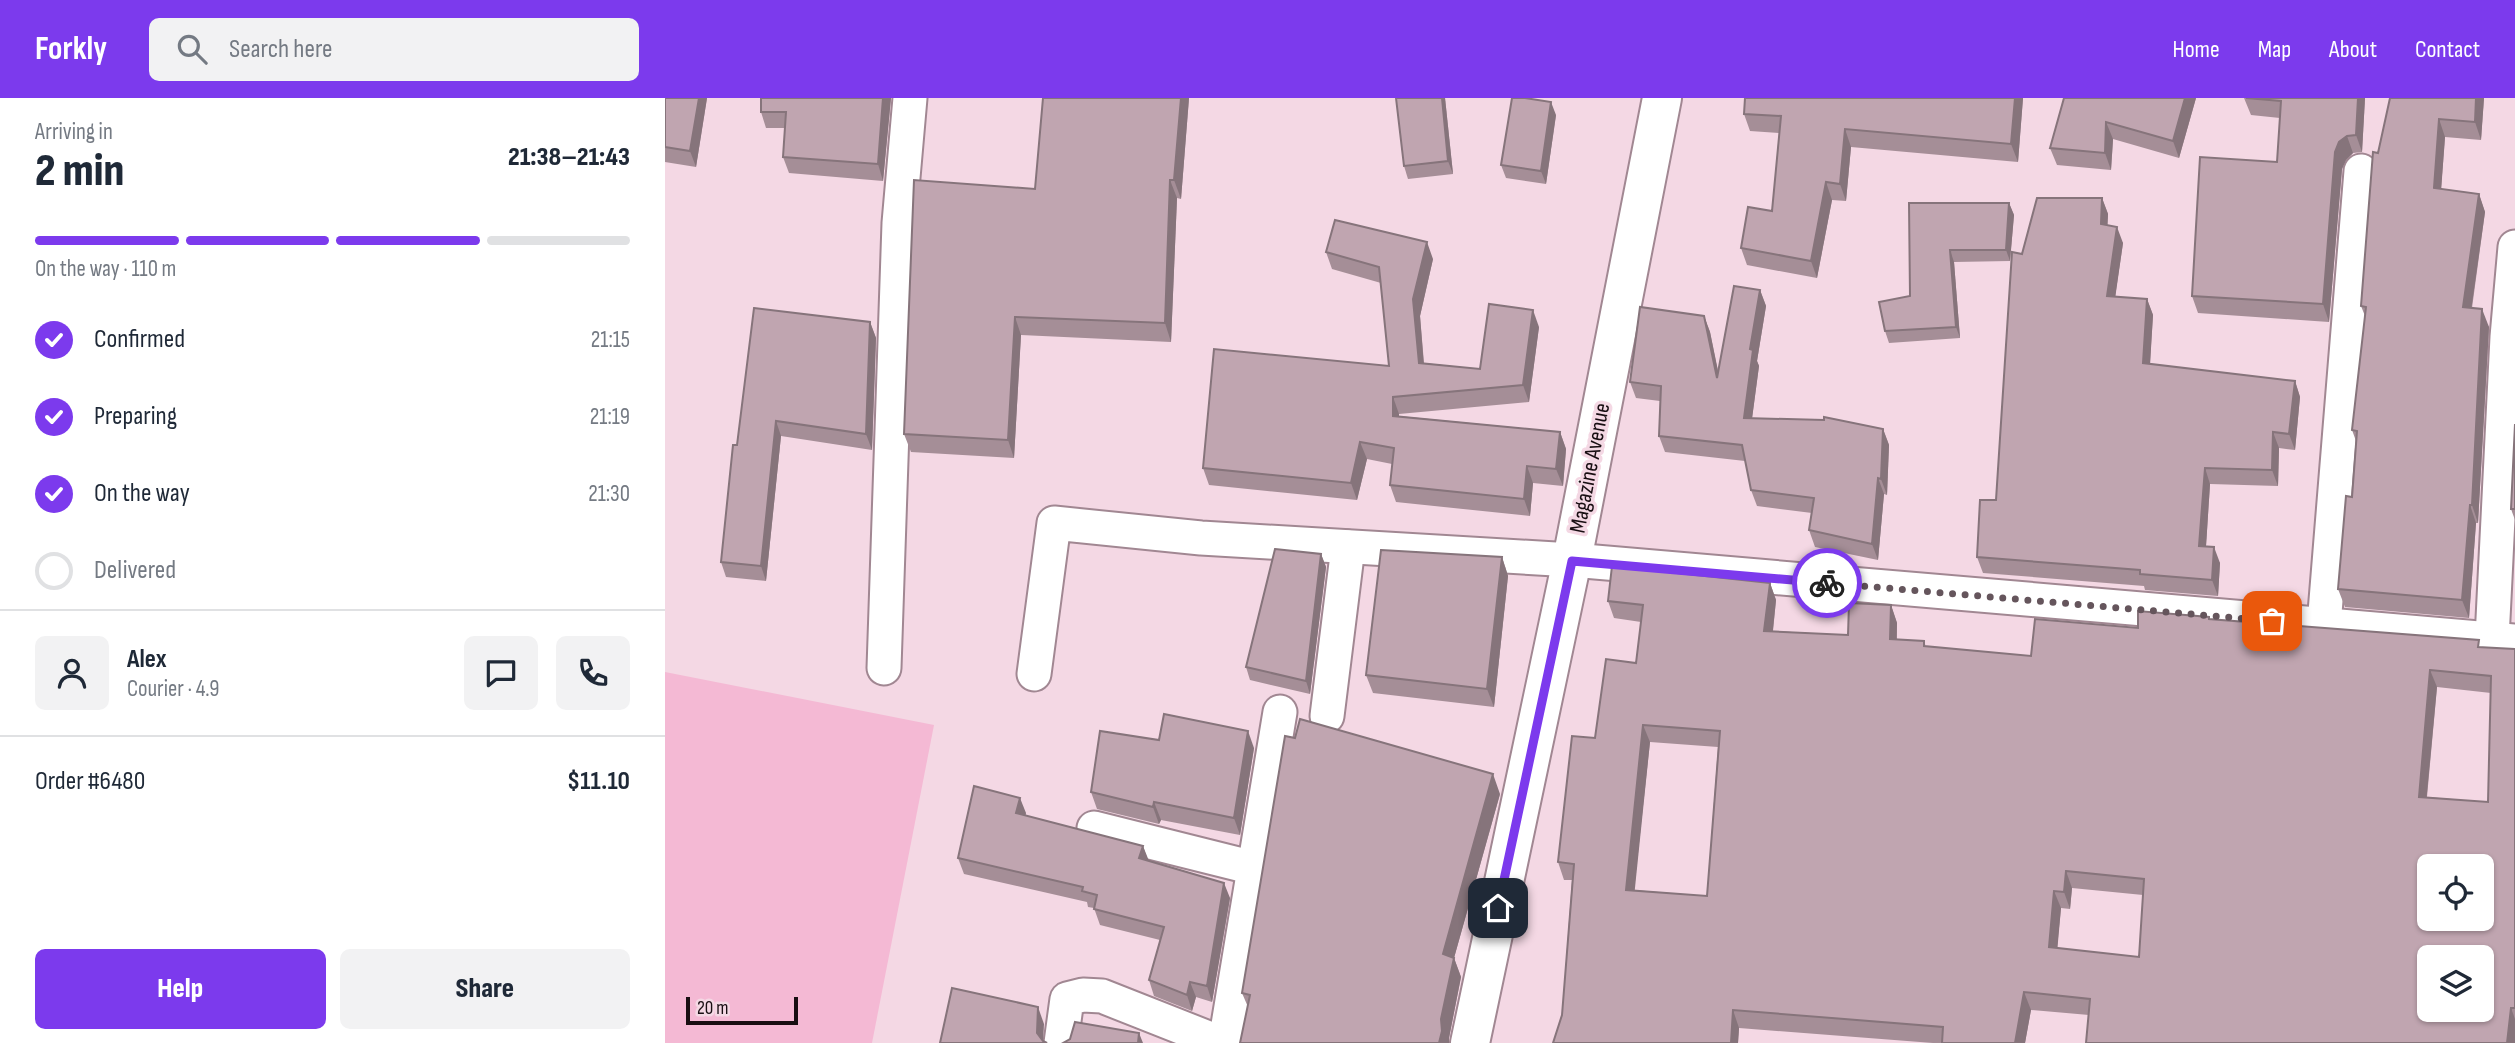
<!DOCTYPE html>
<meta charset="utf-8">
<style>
body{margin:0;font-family:"Sofia Sans Condensed",sans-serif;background:#f2f2f3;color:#1f2937;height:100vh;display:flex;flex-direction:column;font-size:26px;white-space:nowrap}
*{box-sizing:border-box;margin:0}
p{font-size:23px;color:#747a83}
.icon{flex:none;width:38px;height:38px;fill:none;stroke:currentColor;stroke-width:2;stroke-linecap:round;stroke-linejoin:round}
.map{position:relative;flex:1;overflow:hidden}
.drawer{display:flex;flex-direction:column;background:#fff;width:665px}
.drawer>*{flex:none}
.fabs{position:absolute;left:1752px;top:756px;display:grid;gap:14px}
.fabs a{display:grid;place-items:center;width:77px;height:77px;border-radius:10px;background:#fff;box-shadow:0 2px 5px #0004;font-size:35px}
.scale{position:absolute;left:21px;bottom:18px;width:112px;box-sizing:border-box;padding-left:7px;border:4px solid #180e12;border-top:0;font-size:19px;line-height:24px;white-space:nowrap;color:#180e12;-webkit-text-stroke:5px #f4d8e4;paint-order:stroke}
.pin{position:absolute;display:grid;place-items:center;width:60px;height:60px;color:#fff;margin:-30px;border-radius:14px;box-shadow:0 4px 10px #0006}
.courier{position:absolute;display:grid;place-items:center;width:70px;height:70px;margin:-35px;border:5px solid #7c3aed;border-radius:50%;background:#fff;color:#222;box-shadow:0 2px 9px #0007}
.headline em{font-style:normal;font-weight:800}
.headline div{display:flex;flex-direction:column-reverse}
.headline{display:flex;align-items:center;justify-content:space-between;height:119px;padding:0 35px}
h1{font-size:46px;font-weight:800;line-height:52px}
.bar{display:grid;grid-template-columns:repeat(4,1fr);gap:10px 7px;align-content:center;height:84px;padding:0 35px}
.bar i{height:9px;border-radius:5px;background:#e0e1e3}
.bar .current{background:#7c3aed}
.bar p{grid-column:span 4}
.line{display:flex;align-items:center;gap:18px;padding:0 35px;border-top:2px solid #e0e1e3}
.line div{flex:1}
.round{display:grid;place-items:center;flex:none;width:74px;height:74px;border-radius:10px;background:#f2f2f3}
ol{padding:0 35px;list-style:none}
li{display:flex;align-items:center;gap:21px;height:77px}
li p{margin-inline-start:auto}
li .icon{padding:7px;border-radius:50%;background:#7c3aed;color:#fff;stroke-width:4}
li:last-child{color:#747a83}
li i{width:38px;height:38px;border:4px solid #e0e1e3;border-radius:50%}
.action{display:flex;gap:14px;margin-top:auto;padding:14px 35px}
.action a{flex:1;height:80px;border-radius:10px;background:#7c3aed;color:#fff;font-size:28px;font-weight:800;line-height:80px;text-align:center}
.action a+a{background:#f2f2f3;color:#1f2937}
header{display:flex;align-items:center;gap:42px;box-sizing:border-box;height:98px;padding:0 35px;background:#7c3aed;color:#fff}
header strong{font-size:33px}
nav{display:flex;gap:38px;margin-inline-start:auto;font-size:24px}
.search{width:490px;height:63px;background:#f2f2f3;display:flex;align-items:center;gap:18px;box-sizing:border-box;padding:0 24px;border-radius:10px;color:#747a83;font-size:26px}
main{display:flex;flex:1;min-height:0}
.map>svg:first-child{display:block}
.green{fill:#f4b9d4}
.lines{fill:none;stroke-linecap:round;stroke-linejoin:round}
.street-casing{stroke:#a18792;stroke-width:37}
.secondary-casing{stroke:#a18792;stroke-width:42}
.street{stroke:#fff;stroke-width:33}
.secondary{stroke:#fff;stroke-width:38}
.wall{fill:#a58e97;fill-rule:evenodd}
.shaded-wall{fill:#86747b}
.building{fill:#c0a5b0;stroke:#86747b;stroke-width:2;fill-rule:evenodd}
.done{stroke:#65555c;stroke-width:7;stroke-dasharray:0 12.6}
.route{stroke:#7c3aed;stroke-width:9}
.labels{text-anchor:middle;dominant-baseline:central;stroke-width:7;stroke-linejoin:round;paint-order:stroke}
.street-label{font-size:23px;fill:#180e12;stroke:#f4d8e4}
</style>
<header>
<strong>Forkly</strong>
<div class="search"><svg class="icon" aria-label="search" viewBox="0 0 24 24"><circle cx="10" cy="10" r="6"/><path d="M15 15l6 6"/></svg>Search here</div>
<nav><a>Home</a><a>Map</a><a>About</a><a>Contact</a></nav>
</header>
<main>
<section class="drawer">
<div class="headline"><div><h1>2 min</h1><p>Arriving in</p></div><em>21:38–21:43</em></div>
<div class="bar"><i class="current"></i><i class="current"></i><i class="current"></i><i></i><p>On the way · 110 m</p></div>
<ol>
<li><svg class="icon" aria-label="check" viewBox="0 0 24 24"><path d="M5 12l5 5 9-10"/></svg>Confirmed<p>21:15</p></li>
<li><svg class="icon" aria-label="check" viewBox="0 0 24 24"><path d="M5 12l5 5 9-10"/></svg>Preparing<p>21:19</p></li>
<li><svg class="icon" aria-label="check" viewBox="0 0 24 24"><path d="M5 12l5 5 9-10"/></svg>On the way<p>21:30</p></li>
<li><i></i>Delivered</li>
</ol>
<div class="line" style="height:126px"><a class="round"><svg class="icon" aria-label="person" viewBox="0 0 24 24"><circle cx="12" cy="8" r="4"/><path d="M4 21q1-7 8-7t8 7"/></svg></a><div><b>Alex</b><p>Courier · 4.9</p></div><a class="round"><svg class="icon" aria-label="chat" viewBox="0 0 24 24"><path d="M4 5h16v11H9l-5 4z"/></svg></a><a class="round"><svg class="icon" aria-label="phone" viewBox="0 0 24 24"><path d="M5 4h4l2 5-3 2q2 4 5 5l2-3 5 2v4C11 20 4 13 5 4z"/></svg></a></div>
<div class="line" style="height:91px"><div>Order #6480</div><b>$11.10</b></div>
<div class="action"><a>Help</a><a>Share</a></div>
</section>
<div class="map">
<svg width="1850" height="945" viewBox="0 0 1850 945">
<rect width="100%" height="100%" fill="#f4d8e4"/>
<path class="green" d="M0 574 269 627 207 945H0Z"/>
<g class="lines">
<g class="street-casing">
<g id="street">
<path d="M1659 527 1696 73"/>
<path d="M1827 541 1842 239 1850 149"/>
<path d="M219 570 234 125 245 0"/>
<path d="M369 576 389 425 536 440 907 462 1850 543"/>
<path d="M662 618 683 449"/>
<path d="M429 730 589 770"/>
<path d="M396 945 402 901 418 897 437 898 556 945"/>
<path d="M560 945 615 614"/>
</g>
</g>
<g class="secondary-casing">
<path id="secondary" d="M805 945 907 462 997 0"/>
</g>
<use href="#street" class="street"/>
<use href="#secondary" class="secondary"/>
</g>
<g class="wall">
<path d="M0 0H42L31 69 0 64Z"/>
<path d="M96 0H226L218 83 124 75 118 59 120 30H101L96 14Z"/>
<path d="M524 0 516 101 512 100 506 244 356 237 349 360 246 354 239 336 370 91Z"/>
<path d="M731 0H780L788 76 743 81 739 68Z"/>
<path d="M1080 0H1358L1353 64 1186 49 1181 103 1167 102 1152 180 1082 167 1076 150 1107 113 1114 35 1085 33 1079 16Z"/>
<path d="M1399 0H1531L1514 60 1448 41 1446 72 1392 67 1385 50Z"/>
<path d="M1579 0H1700L1697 54 1688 55 1681 62 1677 71 1664 224 1533 215 1527 198 1612 64 1615 20 1586 17Z"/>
<path d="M1725 0H1819L1816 42 1780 39 1776 91 1814 96 1820 114 1807 210 1824 229 1813 425H1811L1804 520 1680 509 1673 491 1687 399 1691 343 1687 332 1700 218 1696 208 1713 55Z"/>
<path d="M891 17 881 86 841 80 836 67Z"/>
<path d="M1437 100 1443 116 1442 127 1458 145 1450 199 1482 201 1488 217 1485 266 1630 283 1635 299 1630 352 1614 350 1613 388 1545 386 1541 448 1555 465 1553 498 1480 492 1479 488 1318 475 1312 459 1331 402 1357 156Z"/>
<path d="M1244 105H1344L1349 117 1345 163 1289 164 1295 240 1224 245 1220 233 1245 198Z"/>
<path d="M661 154 768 161 755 218 759 265 815 271 874 229 864 304 734 316V318L895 334 901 351 898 388 868 385 865 418 731 404 725 387 727 366 702 361 692 402 544 387 538 370 724 268 716 185 667 171Z"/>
<path d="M1095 192 1101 208 1092 263 1094 268 1087 320 1218 331 1224 347 1222 397 1219 396 1213 462 1150 449 1144 432 1147 415 1092 408 1086 392 1080 363 1000 354 994 338 995 303 971 300 965 284 1039 218 1045 234 1053 274Z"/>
<path d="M205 224 211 240 207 352 116 338 101 483 61 479 56 464 72 347Z"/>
<path d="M1850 326V422L1846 411Z"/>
<path d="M656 456 661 469 645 596 585 582 581 569Z"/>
<path d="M837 459 843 478 829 609 708 595 701 577Z"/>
<path d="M1105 485 1111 502 1108 533 1183 537 1226 507 1232 525V541L1259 543 1261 549 1366 558 1473 530 1544 519 1545 521 1816 549 1850 551V945L1424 917 1366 912 1360 945H1268L1074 930 1073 945H888L897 917 907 782H899L893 764 930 640 971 565 976 524 949 520 943 503ZM1772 589 1826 595 1823 704 1762 699ZM985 644 1053 649 1042 798 969 792ZM1407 790 1478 797 1474 859 1392 850 1396 810 1405 811Z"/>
<path d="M494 642 589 650 575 737 496 722 494 726 432 711 426 694Z"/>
<path d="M835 696 789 860 796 879 784 940V945H575L583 909 577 895Z"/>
<path d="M361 715 360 718 478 748 483 763 565 800 547 904 531 899 527 913 489 898 484 882 495 842 435 827 429 810 423 809 422 804 299 776 293 760Z"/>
</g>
<g class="shaded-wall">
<path d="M34 0H42L31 69 25 53Z"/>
<path d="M218 0H226L218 83 213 66Z"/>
<path d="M516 0H524L516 101 509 82Z"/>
<path d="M777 0H780L788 76 783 63Z"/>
<path d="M1350 0H1358L1353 64 1346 46Z"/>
<path d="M1520 0H1531L1514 60 1508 43Z"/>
<path d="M1693 0H1700L1697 54 1691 37Z"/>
<path d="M1811 0H1819L1816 42 1810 24Z"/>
<path d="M886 4 891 17 881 86 876 73Z"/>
<path d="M1774 21 1780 39 1775 107 1769 90Z"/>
<path d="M1441 24 1448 41 1446 72 1440 55Z"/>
<path d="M1180 31 1186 49 1181 103 1175 86Z"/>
<path d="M1682 38 1688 55 1681 62 1677 71 1664 224 1658 206 1670 54 1674 44Z"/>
<path d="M505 82 512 100 506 244 500 225Z"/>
<path d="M1161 84 1167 102 1152 180 1146 163Z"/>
<path d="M1814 96 1820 114 1804 227 1798 209Z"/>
<path d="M1437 100 1443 116 1442 143 1436 126Z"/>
<path d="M1344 105 1349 117 1345 163 1341 152Z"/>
<path d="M1452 129 1458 145 1448 215 1442 198Z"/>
<path d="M762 144 768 161 755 218 760 282 754 265 748 201Z"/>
<path d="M1285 152 1289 164 1295 240 1291 229Z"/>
<path d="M1095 192 1101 208 1092 263 1094 268 1085 336 1079 320 1085 251Z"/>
<path d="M1482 201 1488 217 1484 282 1478 265Z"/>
<path d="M1817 211 1824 229 1813 425 1807 407Z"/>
<path d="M868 212 874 229 864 304 858 287Z"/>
<path d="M1039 218 1045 234 1058 297 1052 280Z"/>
<path d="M350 219 356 237 349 360 343 342Z"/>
<path d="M205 224 211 240 207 352 201 336Z"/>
<path d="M1630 283 1635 299 1630 352 1624 336Z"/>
<path d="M728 299 734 316V335L728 318Z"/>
<path d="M111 323 116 338 101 483 96 468Z"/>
<path d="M1218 331 1224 347 1222 397 1216 381Z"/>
<path d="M895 334 901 351 898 388 891 371Z"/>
<path d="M1608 334 1614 350 1613 388 1607 372Z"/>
<path d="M695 344 702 361 692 402 686 385Z"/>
<path d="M862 368 868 385 865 418 859 401Z"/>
<path d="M1540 370 1545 386 1540 464 1534 448Z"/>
<path d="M1213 380 1219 396 1213 462 1207 446Z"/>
<path d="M1805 407 1811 425 1804 520 1797 502Z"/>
<path d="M1549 449 1555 465 1553 498 1547 482Z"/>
<path d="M656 456 661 469 645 596 641 583Z"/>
<path d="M837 459 843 478 829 609 822 591Z"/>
<path d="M1105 485 1111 502 1106 550 1099 533Z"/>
<path d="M1226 507 1232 525 1231 558 1225 541Z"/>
<path d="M1765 572 1772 589 1760 716 1754 699Z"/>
<path d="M978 627 985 644 968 809 961 792Z"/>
<path d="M583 633 589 650 575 737 569 720Z"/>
<path d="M828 676 835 696 789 860 796 879 784 940V945H774L776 921 778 856Z"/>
<path d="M355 700 361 715 357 731 351 715Z"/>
<path d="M489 704 496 722 494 726 488 709Z"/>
<path d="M478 748 484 763 474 760Z"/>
<path d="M1401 773 1407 790 1405 811 1399 794Z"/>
<path d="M559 785 565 800 547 904 542 888Z"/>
<path d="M1389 793 1396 810 1391 866 1384 849Z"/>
<path d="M525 884 531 899 527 913 522 897Z"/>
<path d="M1359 894 1366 912 1360 945H1350Z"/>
<path d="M373 909 379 926 378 945 372 935Z"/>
<path d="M1846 910 1850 921V945H1842Z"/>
<path d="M1068 912 1074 930 1073 945H1066Z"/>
<path d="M474 935 478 945H473Z"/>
</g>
<g class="building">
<path d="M0 0H34L25 53 0 49Z"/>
<path d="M96 0H218L213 66 118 59 121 14H96Z"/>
<path d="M378 0H516L509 82H505L500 225 350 219 343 342 239 336 249 82 370 91Z"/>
<path d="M731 0H777L783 63 739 68Z"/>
<path d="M847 0H860L886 4 876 73 836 67Z"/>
<path d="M1080 0H1350L1346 46 1180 31 1175 86 1161 84 1146 163 1076 150 1083 109 1107 113 1116 18 1079 16Z"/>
<path d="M1399 0H1520L1508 43 1441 24 1440 55 1385 50Z"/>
<path d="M1581 0H1693L1691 37 1682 38 1674 44 1670 54 1658 206 1527 198 1535 59 1612 64 1616 3Z"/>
<path d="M1725 0H1811L1810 24 1774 21 1769 90 1814 96 1798 209 1817 211 1807 407H1805L1797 502 1673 491 1681 398 1687 399 1692 333 1687 332 1701 209 1696 208 1708 54 1713 55Z"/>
<path d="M1372 100H1437L1436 126 1452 129 1442 198 1482 201 1478 265 1630 283 1624 336 1608 334 1607 372 1540 370 1534 448 1549 449 1547 482 1475 476V472L1312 459 1315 402H1331L1347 154 1357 156Z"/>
<path d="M1244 105H1344L1341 152H1285L1291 229 1220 233 1214 204 1245 198Z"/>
<path d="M670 122 762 144 748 201 754 265 815 271 824 206 868 212 858 287 728 299V318L895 334 891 371 862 368 859 401 725 387 729 350 695 344 686 385 538 370 549 251 724 268 714 169 661 154Z"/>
<path d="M1069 188 1095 192 1085 251 1088 252 1079 320 1159 322V319L1218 331 1216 381 1213 380 1207 446 1144 432 1149 400 1086 392 1077 347 994 338 996 288 965 284 975 209 1039 218 1052 280Z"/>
<path d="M89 210 205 224 201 336 111 323 96 468 56 464 68 347H72Z"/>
<path d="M1850 326V411H1846Z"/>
<path d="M610 451 656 456 641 583 581 569Z"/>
<path d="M716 452 837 459 822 591 701 577Z"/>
<path d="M947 468 1105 485 1099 533 1183 537 1184 505 1226 507 1225 541 1259 543V548L1366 558 1370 521 1473 530V513L1544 519V521L1814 542 1813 549 1850 551V910H1846L1842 945H1421L1425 901 1359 894 1350 945H1277L1278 929 1068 912 1066 945H888L897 917 909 766 893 764 907 638 930 640 941 561 971 565 978 507 943 503ZM1765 572 1826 578 1823 704 1754 699ZM978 627 1055 633 1042 798 961 792ZM1764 768H1816V821H1764ZM1401 773 1479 781 1474 859 1384 849 1389 793 1399 794ZM1764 859H1816V912H1764Z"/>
<path d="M499 616 583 633 569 720 489 704 488 709 426 694 435 633 494 642Z"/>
<path d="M635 621 828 676 778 856 789 860 776 921 777 933 774 945H575L585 897 577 895 620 638 630 640Z"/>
<path d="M309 688 355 700 351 715 478 748 474 760 559 785 542 888 525 884 522 897 484 882 499 829 429 811 432 797 417 793 418 789 293 760Z"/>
<path d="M287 890 373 909 372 935 378 943 382 945H275Z"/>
<path d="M410 924 474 935 473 945H398L405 941Z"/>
</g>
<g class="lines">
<path class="done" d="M1162 485 1607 523"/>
<path class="route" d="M833 810 907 463 1162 485"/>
</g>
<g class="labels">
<g class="street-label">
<text transform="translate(925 370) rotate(-79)">Magazine Avenue</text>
</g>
</g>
</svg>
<div class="fabs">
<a><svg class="icon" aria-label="locate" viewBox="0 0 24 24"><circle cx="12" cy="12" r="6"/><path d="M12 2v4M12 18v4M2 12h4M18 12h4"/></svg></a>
<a><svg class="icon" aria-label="layers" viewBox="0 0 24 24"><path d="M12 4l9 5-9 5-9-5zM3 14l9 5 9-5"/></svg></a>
</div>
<div class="scale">20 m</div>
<div class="pin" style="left:1607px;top:523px;background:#ea580c"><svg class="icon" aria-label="bag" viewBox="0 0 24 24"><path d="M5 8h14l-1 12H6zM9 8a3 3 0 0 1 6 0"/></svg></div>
<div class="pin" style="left:833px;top:810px;background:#1f2937"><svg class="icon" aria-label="home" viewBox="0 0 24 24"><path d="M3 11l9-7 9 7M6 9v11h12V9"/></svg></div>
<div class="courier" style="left:1162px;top:485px"><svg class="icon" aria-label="bike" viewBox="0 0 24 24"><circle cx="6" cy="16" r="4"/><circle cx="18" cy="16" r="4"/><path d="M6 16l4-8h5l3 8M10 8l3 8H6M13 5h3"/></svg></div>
</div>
</main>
